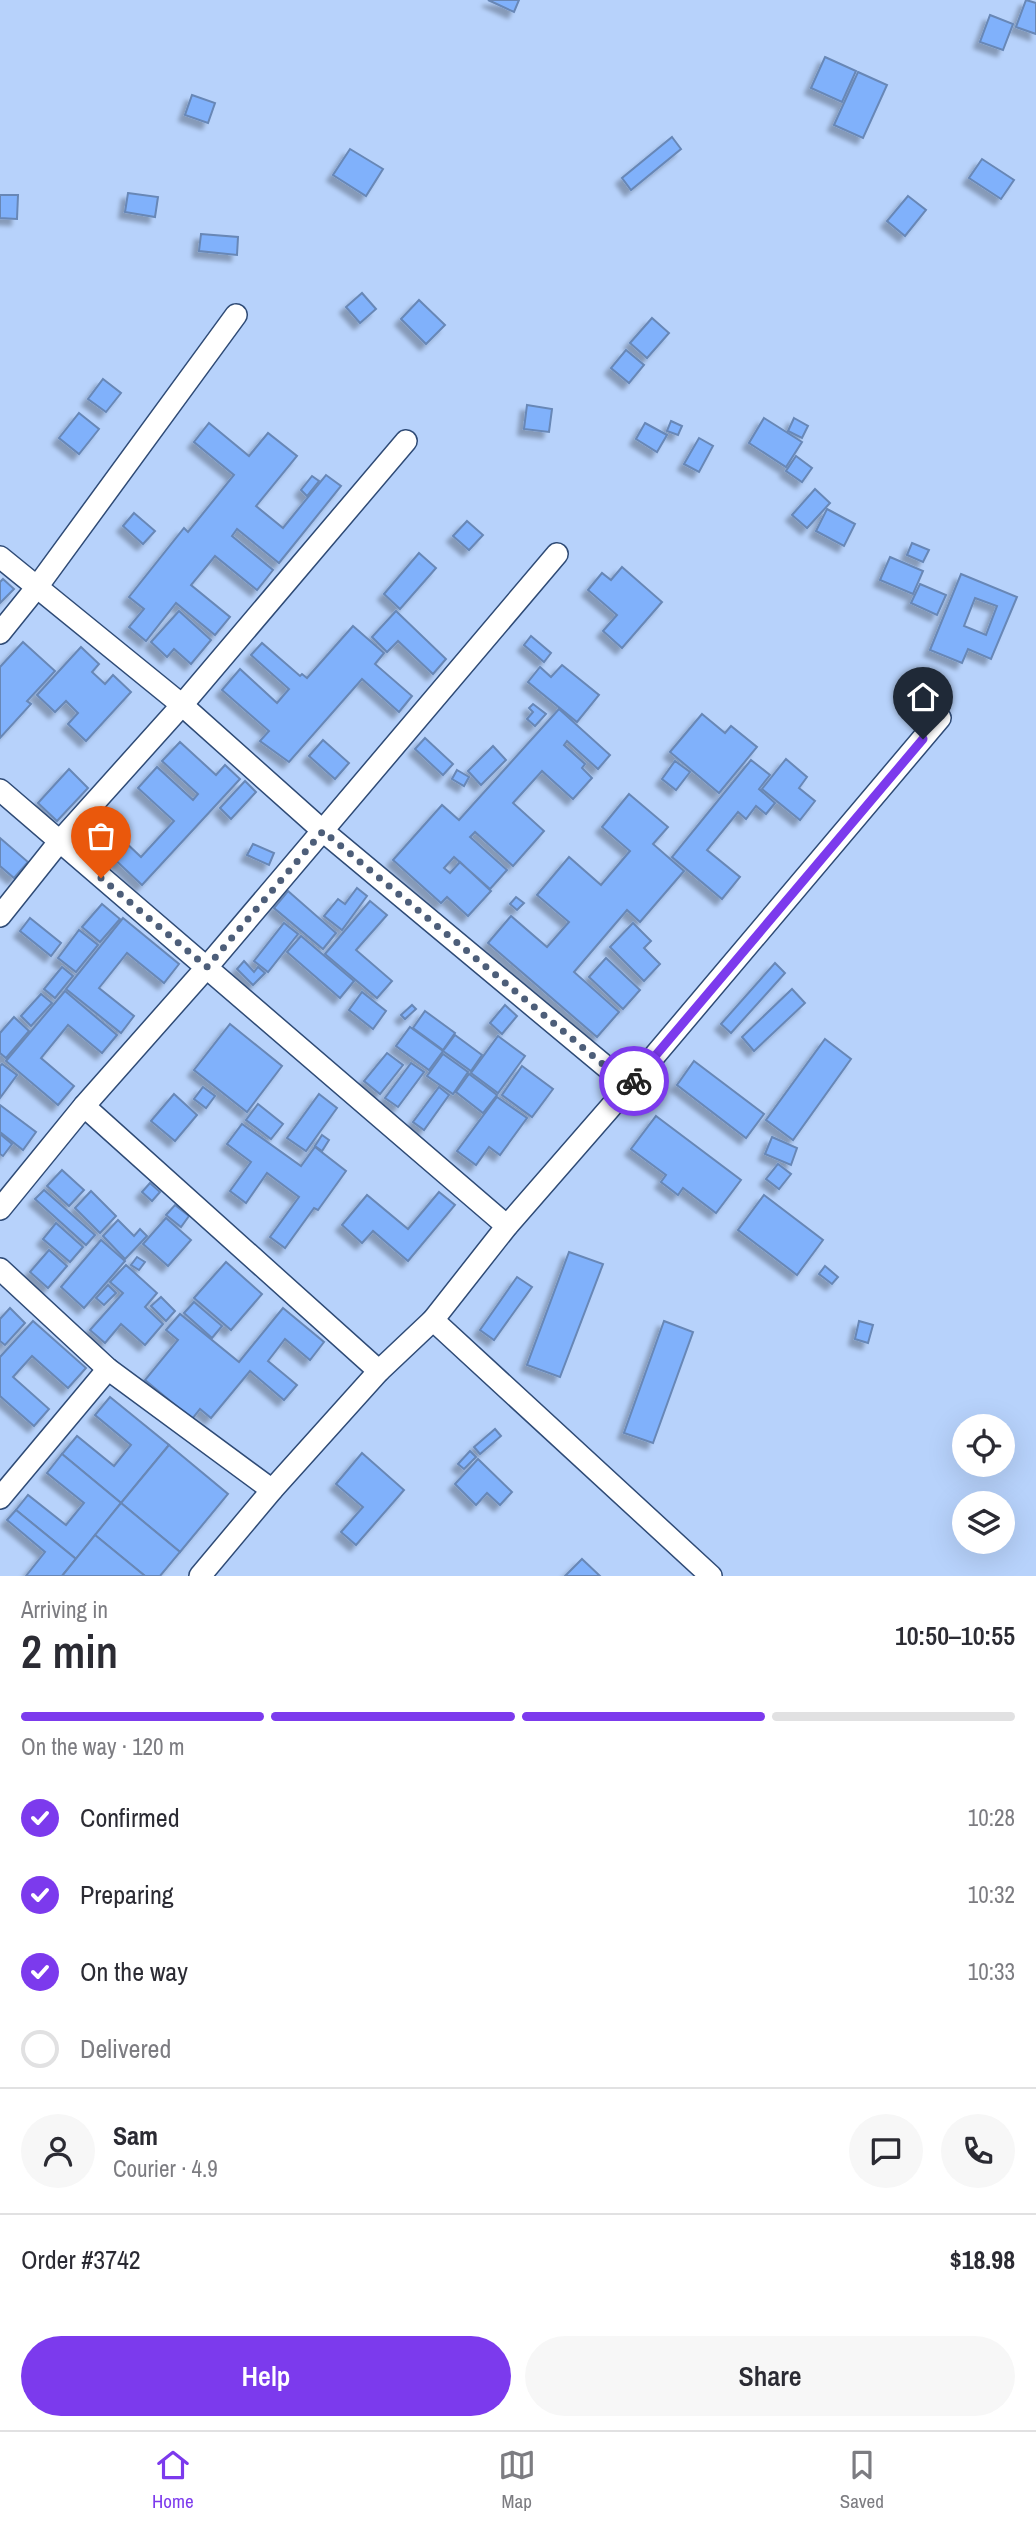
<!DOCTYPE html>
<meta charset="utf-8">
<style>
body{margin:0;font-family:"Archivo Narrow",sans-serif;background:#f7f7f7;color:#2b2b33;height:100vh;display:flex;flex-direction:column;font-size:26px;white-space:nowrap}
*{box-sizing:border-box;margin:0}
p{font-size:23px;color:#7c7c81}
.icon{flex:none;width:38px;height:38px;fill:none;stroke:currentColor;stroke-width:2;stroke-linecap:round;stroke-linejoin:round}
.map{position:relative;height:1576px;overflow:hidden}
.drawer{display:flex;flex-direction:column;background:#fff;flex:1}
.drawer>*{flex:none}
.buttons{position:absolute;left:952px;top:1414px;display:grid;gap:14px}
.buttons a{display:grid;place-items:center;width:63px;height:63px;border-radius:50%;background:#fff;box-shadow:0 7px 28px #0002;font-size:35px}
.pin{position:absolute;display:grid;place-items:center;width:60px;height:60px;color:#fff;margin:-72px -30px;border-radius:50% 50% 50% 0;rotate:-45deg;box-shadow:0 0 7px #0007}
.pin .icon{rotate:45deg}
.courier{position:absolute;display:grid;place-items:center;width:70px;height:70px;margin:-35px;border:5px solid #7c3aed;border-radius:50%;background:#fff;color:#222;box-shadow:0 2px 9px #0007}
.overview em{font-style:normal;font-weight:600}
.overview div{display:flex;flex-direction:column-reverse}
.overview{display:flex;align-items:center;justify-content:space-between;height:119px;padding:0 21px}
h1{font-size:46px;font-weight:600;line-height:52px}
.bar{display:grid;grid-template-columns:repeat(4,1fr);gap:10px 7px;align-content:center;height:84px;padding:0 21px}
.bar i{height:9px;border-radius:5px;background:#e1e1e2}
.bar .active{background:#7c3aed}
.bar p{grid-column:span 4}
.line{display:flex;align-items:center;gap:18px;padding:0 21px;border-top:2px solid #e1e1e2}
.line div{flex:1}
.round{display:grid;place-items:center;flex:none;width:74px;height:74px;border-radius:37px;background:#f7f7f7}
ol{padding:0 21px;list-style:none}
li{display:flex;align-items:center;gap:21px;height:77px}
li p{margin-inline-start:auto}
li .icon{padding:7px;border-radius:50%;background:#7c3aed;color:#fff;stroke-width:4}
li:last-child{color:#7c7c81}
li i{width:38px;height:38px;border:4px solid #e1e1e2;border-radius:50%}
.button{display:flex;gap:14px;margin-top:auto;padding:14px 21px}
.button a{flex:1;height:80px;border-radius:42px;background:#7c3aed;color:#fff;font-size:28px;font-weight:600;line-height:80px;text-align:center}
.button a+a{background:#f7f7f7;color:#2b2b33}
.dock{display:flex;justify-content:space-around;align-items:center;height:98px;border-top:2px solid #e1e1e2;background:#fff;font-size:19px;color:#7c7c81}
.dock a{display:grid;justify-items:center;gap:4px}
.dock .active{color:#7c3aed}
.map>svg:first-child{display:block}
.building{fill:#80b1fb;stroke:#6787b6;stroke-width:2;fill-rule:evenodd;filter:url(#shadow)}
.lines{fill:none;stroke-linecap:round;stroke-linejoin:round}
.minor-casing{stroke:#2f4b76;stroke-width:24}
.minor{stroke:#fff;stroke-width:21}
.done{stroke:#4d5e79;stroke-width:7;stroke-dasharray:0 12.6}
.route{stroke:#7c3aed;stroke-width:9}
</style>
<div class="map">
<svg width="1036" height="1576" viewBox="0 0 1036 1576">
<defs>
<filter id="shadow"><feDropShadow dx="-6" dy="6" stdDeviation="2" flood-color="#0004"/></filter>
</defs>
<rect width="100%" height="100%" fill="#b7d2fb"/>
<g class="building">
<path d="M488 0H519L514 12Z"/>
<path d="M1026 0 1036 3V34L1016 27Z"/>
<path d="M990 15 1013 24 1003 50 980 42Z"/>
<path d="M825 57 856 71 842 102 811 88Z"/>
<path d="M858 72 887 85 863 138 834 125Z"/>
<path d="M192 95 215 103 208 123 185 115Z"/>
<path d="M672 137 681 149 631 190 622 178Z"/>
<path d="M350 149 383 169 366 196 333 175Z"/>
<path d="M982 159 1014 180 1001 199 969 178Z"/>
<path d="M128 193 158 197 155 217 125 212Z"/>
<path d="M0 195H18L17 219 0 218Z"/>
<path d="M908 196 926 210 905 236 887 221Z"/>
<path d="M201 234 238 237 237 255 199 251Z"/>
<path d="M362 293 376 309 360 323 346 307Z"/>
<path d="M419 300 445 325 426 344 401 319Z"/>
<path d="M652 318 669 333 647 358 630 343Z"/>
<path d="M626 350 644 365 629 383 611 368Z"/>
<path d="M103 379 121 393 106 412 88 399Z"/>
<path d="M527 405 552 409 549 432 524 429Z"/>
<path d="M79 413 99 429 79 454 59 438Z"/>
<path d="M764 418 802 442 786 467 749 443Z"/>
<path d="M794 418 808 426 802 438 788 431Z"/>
<path d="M671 421 682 426 678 435 667 431Z"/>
<path d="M209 423 249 456 268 433 297 456 256 506 283 528 326 475 341 486 279 563 237 529 232 536 273 570 257 590 215 556 191 585 230 617 215 635 176 603 146 641 129 627 144 609 129 597 184 528 188 532 234 475 194 442Z"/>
<path d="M645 423 667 435 657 452 636 439Z"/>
<path d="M699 438 713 446 699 472 684 464Z"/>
<path d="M796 456 812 468 802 482 786 471Z"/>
<path d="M312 476 319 481 307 496 301 490Z"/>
<path d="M815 489 830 503 807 528 792 515Z"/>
<path d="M827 509 855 524 844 546 816 531Z"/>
<path d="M134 513 155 531 143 544 123 526Z"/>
<path d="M467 521 483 535 469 550 453 536Z"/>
<path d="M912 543 929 550 923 562 907 555Z"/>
<path d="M419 553 436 568 400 609 384 594Z"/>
<path d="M890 557 923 571 913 594 880 580Z"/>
<path d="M622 567 662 602 622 648 603 631 617 615 588 590 602 573 611 580Z"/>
<path d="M961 574 1017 597 991 659 968 649 962 663 930 650ZM975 598 997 606 986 635 964 626Z"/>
<path d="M3 579 14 589 0 603V582Z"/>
<path d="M920 584 946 595 937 615 911 603Z"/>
<path d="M179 611 211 640 191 664 174 649 167 657 151 642Z"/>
<path d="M396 611 446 659 433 674 398 641 387 652 372 637Z"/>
<path d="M353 626 384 653 375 664 412 696 399 712 362 679 289 762 260 741 269 731 222 690 240 669 277 703 289 689 251 655 262 643 300 676 302 674 307 678Z"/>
<path d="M531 636 551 653 544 662 524 645Z"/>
<path d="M23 642 55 671 27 701 31 704 0 738V667Z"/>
<path d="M81 647 99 664 92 672 105 684 113 675 131 692 86 741 68 724 78 713 66 701 55 712 37 695Z"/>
<path d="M562 665 599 695 577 722 528 682 540 667 551 677Z"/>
<path d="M533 704 546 714 535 726 527 719 533 712 529 708Z"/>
<path d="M559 709 610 755 598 769 567 741 564 745 585 764 582 768 592 778 573 799 542 771 513 803 544 831 513 866 475 832 470 837 507 870 490 889 454 857 444 868 450 873 460 862 491 891 468 916 447 897 441 903 393 860 442 805 459 820Z"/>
<path d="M702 714 725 733 731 726 757 747 719 793 670 752Z"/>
<path d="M425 738 453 764 443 775 415 749Z"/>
<path d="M323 740 349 763 335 779 309 756Z"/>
<path d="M180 742 216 775 225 765 240 779 142 885 109 854 123 840 141 857 174 821 138 788 157 767 193 800 198 794 162 761Z"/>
<path d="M493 746 506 760 481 785 468 771Z"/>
<path d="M786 759 807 777 799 788 815 801 800 820 762 789Z"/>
<path d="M751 760 770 775 759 789 775 803 766 814 756 806 746 819 738 812 707 850 740 877 722 899 672 857Z"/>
<path d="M675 761 690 772 676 790 662 779Z"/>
<path d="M69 769 88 788 57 821 38 803Z"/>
<path d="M457 770 469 777 464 786 452 779Z"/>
<path d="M245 781 256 792 231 819 220 808Z"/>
<path d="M629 794 668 827 653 844 684 871 640 922 627 910 574 972 619 1012 597 1037 488 943 511 916 547 947 569 922 537 895 569 857 601 885 630 851 602 827Z"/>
<path d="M0 838 28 862 14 878 0 866Z"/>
<path d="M253 844 274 853 269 865 247 855Z"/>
<path d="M357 888 367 896 342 930 324 916 338 899 345 904Z"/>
<path d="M288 891 336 933 323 949 274 908Z"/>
<path d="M516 897 524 903 517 910 510 904Z"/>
<path d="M370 901 387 915 356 950 392 981 377 998 325 954Z"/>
<path d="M102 904 120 919 100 942 82 927Z"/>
<path d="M30 918 61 943 51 956 20 931Z"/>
<path d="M123 918 179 964 164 983 127 953 99 988 134 1016 121 1033 66 989Z"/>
<path d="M284 923 298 934 268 972 254 961Z"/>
<path d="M633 923 651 941 644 948 660 964 644 981 610 947Z"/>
<path d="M79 930 98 945 76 972 58 958Z"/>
<path d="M301 936 354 981 340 998 287 952Z"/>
<path d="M606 958 640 990 623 1009 589 977Z"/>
<path d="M244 961 254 972 258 967 265 973 253 985 237 969Z"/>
<path d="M775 963 785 973 731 1033 721 1024Z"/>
<path d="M62 967 73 976 55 998 44 989Z"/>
<path d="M792 989 805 1003 754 1051 742 1037Z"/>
<path d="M65 991 117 1035 102 1053 68 1025 41 1058 74 1086 58 1105 6 1061Z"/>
<path d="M362 992 386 1011 373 1029 349 1010Z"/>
<path d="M41 994 52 1003 31 1026 21 1016Z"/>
<path d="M412 1005 416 1009 405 1019 401 1015Z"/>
<path d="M505 1005 517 1016 502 1034 490 1023Z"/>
<path d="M425 1011 455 1033 443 1050 413 1028Z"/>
<path d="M14 1017 29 1031 6 1058 0 1053V1033Z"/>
<path d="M230 1024 282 1066 247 1112 194 1070Z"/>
<path d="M410 1027 443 1051 429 1070 396 1046Z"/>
<path d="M455 1035 482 1055 471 1071 443 1051Z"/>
<path d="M498 1036 525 1056 498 1093 471 1073Z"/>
<path d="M825 1039 851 1059 793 1140 766 1120Z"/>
<path d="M387 1053 403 1065 380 1094 364 1081Z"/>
<path d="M443 1054 468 1072 453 1094 427 1076Z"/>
<path d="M694 1061 764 1114 746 1138 677 1085Z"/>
<path d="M411 1063 424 1072 398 1107 385 1098Z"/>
<path d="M2 1064 17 1075 0 1098V1066Z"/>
<path d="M522 1066 553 1089 532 1117 502 1095Z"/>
<path d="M469 1074 497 1095 483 1113 456 1092Z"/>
<path d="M203 1087 215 1096 206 1108 194 1099Z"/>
<path d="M439 1087 449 1095 424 1130 413 1122Z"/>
<path d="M174 1094 197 1115 175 1141 151 1121Z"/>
<path d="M319 1094 337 1108 306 1151 287 1138Z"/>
<path d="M497 1097 527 1118 500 1155 489 1147 476 1165 457 1151Z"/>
<path d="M258 1104 283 1124 271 1139 246 1120Z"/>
<path d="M0 1105 36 1132 23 1150 0 1132Z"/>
<path d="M656 1116 741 1180 716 1213 683 1188 678 1195 661 1182 666 1175 631 1149Z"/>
<path d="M242 1124 301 1166 315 1147 346 1171 318 1210 314 1208 285 1248 270 1237 299 1197 267 1173 246 1203 230 1191 251 1162 227 1144Z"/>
<path d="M0 1134 12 1144 3 1156 0 1154Z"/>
<path d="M322 1135 329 1140 322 1151 315 1146Z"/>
<path d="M772 1137 797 1148 791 1165 765 1154Z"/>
<path d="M778 1164 791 1174 779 1189 766 1179Z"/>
<path d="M62 1170 84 1190 69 1206 47 1186Z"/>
<path d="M150 1183 160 1192 152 1201 142 1192Z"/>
<path d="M44 1190 95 1235 86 1245 35 1199Z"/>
<path d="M91 1191 116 1216 100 1233 75 1208Z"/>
<path d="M439 1192 455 1205 408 1261 373 1231 362 1243 342 1225 367 1195 408 1229Z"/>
<path d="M764 1195 823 1240 797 1275 738 1230Z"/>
<path d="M175 1205 189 1216 181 1227 166 1215Z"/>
<path d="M166 1218 191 1240 168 1266 143 1244Z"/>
<path d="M118 1220 134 1236 140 1229 147 1236 125 1259 103 1236Z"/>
<path d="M56 1223 83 1247 70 1262 43 1239Z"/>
<path d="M101 1240 125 1261 84 1308 61 1287Z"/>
<path d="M49 1250 67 1266 48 1288 30 1272Z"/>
<path d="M569 1252 603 1264 560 1377 527 1365Z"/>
<path d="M137 1257 145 1262 139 1270 131 1265Z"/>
<path d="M226 1262 262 1294 231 1330 194 1298Z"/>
<path d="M126 1265 157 1293 145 1307 163 1324 145 1345 121 1324 105 1343 90 1330 123 1293 110 1282Z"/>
<path d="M825 1266 838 1277 832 1284 819 1274Z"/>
<path d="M517 1277 532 1287 494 1340 480 1330Z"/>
<path d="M108 1285 116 1293 104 1305 96 1298Z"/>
<path d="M161 1297 175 1311 166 1321 151 1306Z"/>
<path d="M194 1302 222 1326 212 1338 184 1313Z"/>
<path d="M10 1308 25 1323 5 1345 0 1341V1319Z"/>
<path d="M283 1308 324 1342 310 1360 285 1339 268 1361 297 1385 284 1400 250 1371 211 1418 200 1409 192 1419 145 1380 178 1340 166 1330 180 1314 239 1362Z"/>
<path d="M33 1321 86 1368 68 1388 32 1356 13 1377 49 1409 34 1426 0 1396V1357Z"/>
<path d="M664 1321 693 1332 653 1443 624 1433Z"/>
<path d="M859 1321 873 1325 868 1343 855 1339Z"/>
<path d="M110 1397 169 1445 121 1503 62 1454 77 1436 114 1466 131 1445 95 1415Z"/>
<path d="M495 1429 501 1436 480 1454 474 1447Z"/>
<path d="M169 1445 228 1494 180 1552 121 1503Z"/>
<path d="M470 1451 476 1457 464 1469 458 1464Z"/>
<path d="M362 1453 404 1490 356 1545 341 1532 363 1507 336 1484Z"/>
<path d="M62 1454 121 1503 76 1559 16 1510 28 1495 66 1525 84 1503 47 1473Z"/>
<path d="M478 1459 512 1492 500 1505 487 1493 476 1505 455 1484Z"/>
<path d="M121 1503 180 1552 160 1576H145L95 1535Z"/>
<path d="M16 1510 76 1559 62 1576H26L45 1552 7 1520Z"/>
<path d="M95 1535 145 1576H62Z"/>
<path d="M582 1559 600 1576H565Z"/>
</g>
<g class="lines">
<g class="minor-casing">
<g id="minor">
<path d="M0 557 182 705 323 831 629 1086"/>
<path d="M0 633 37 587 236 315"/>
<path d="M0 790 507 1226"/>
<path d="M0 916 59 842 182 705 406 441"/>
<path d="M84 1106 379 1371"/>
<path d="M0 1209 84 1106 207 967 557 554"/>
<path d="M0 1269 108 1369 272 1490"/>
<path d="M433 1320 711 1576"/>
<path d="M0 1498 108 1369"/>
<path d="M200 1576 272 1490 379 1371 433 1320 507 1226 629 1086 940 718"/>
</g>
</g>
<use href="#minor" class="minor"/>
</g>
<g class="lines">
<path class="done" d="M101 878 207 967 323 831 629 1086 634 1081"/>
<path class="route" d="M634 1081 923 739"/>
</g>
</svg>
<div class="buttons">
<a><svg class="icon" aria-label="locate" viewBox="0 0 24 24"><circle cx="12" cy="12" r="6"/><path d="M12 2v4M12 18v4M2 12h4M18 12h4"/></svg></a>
<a><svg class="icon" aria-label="layers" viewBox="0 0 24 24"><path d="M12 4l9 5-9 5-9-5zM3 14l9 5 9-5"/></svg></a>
</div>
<div class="pin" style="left:101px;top:878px;background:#ea580c"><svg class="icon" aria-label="bag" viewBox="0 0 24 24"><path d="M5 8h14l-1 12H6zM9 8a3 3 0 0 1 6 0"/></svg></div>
<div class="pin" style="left:923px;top:739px;background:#1f2937"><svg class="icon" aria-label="home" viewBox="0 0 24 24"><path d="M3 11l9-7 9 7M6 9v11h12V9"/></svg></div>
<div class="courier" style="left:634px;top:1081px"><svg class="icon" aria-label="bike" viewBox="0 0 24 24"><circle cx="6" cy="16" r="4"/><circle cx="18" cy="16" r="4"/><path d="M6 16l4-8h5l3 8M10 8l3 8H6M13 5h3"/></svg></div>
</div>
<section class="drawer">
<div class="overview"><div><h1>2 min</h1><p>Arriving in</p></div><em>10:50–10:55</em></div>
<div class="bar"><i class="active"></i><i class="active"></i><i class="active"></i><i></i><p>On the way · 120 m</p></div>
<ol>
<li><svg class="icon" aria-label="check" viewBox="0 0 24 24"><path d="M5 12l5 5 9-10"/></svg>Confirmed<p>10:28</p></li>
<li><svg class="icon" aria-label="check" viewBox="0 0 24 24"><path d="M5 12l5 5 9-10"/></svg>Preparing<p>10:32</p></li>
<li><svg class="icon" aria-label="check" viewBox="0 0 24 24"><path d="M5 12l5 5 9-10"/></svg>On the way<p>10:33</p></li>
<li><i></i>Delivered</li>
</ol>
<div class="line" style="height:126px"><a class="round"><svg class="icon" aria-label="person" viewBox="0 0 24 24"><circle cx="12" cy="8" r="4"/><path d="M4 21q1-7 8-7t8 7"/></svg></a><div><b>Sam</b><p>Courier · 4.9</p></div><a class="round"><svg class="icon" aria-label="chat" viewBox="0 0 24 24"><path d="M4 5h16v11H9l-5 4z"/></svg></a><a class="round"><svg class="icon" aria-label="phone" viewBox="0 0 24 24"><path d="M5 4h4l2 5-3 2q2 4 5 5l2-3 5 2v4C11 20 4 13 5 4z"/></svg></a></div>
<div class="line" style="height:91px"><div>Order #3742</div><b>$18.98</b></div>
<div class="button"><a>Help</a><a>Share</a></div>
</section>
<nav class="dock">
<a class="active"><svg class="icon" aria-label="home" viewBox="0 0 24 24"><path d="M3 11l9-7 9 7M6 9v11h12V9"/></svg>Home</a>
<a><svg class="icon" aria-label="map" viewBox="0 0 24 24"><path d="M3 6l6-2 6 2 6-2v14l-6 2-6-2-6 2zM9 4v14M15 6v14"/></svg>Map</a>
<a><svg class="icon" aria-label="saved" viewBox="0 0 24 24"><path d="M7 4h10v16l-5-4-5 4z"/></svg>Saved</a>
</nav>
